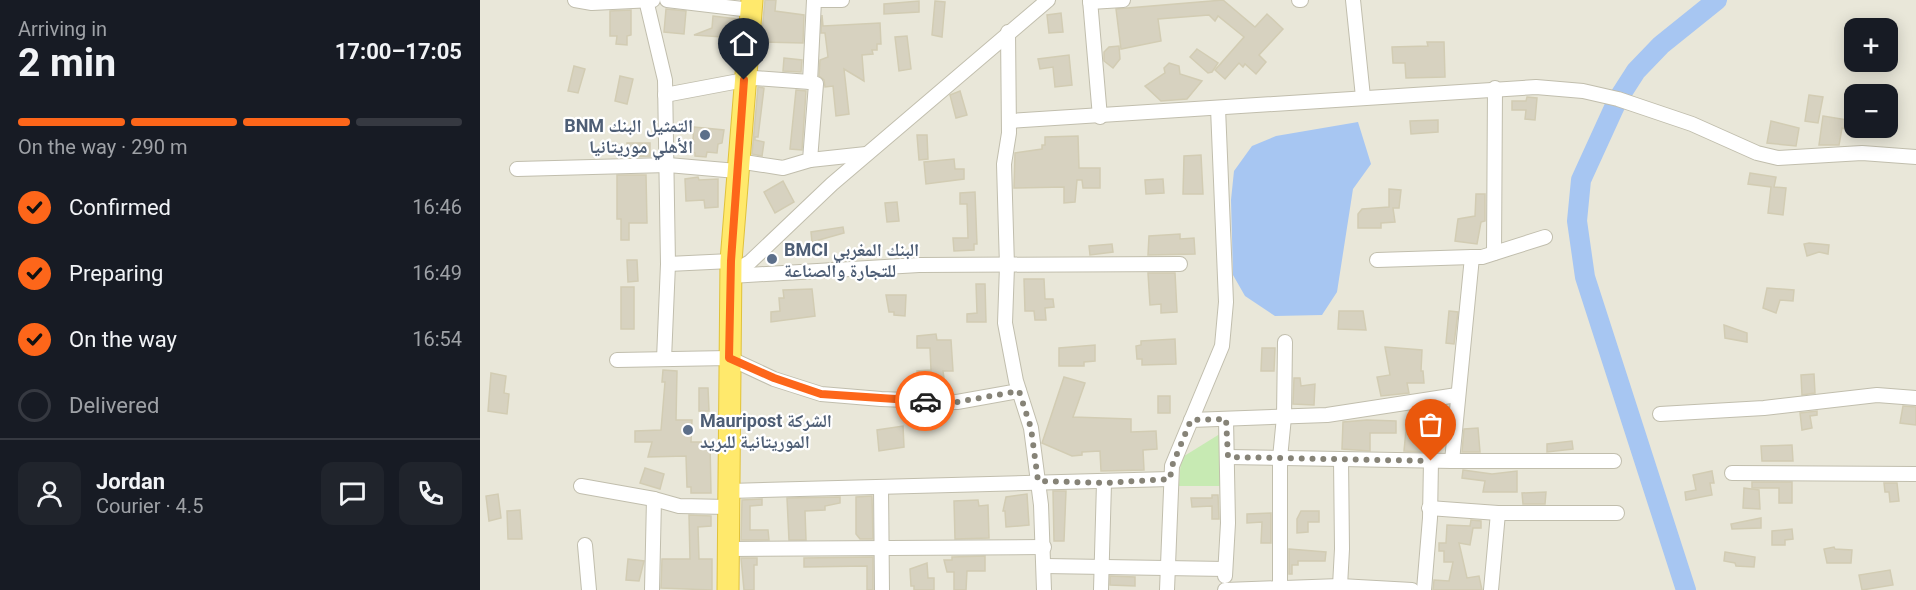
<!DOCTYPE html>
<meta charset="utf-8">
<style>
body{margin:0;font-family:Roboto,"Noto Naskh Arabic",sans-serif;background:#20242c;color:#f1f3f6;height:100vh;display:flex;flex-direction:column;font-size:22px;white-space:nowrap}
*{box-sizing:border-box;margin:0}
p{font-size:20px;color:#9ea1a6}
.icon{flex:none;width:33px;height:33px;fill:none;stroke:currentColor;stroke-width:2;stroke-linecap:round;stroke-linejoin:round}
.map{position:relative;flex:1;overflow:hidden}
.panel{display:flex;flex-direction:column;background:#171b24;width:480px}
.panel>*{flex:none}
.tools{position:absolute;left:1364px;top:18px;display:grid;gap:12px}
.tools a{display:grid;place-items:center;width:54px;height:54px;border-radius:12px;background:#171b24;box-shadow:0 3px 15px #0003;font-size:30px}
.pin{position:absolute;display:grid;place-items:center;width:51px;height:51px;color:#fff;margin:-62px -26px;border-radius:50% 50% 50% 0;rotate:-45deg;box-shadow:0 0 6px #0007}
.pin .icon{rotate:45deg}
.courier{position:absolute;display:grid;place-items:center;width:60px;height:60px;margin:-30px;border:4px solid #fd661a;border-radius:50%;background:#fff;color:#222;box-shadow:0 2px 8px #0007}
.headline em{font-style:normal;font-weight:700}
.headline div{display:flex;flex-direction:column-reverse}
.headline{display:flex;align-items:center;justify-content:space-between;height:102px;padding:0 18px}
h1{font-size:39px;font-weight:700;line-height:45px}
.bar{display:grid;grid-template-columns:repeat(4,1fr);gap:9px 6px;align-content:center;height:72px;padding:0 18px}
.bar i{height:8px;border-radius:4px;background:#363941}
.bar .on{background:#fd661a}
.bar p{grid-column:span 4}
.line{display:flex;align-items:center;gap:15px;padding:0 18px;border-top:2px solid #363941}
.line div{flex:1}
.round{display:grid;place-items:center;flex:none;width:63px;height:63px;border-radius:12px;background:#20242c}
ol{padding:0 18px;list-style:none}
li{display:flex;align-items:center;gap:18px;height:66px}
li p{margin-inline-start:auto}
li .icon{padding:6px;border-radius:50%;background:#fd661a;color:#111;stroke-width:4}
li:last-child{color:#9ea1a6}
li i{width:33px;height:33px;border:3px solid #363941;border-radius:50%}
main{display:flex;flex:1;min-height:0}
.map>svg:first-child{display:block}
.residential{fill:#e9e7d9;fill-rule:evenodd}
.green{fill:#c7eab3}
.water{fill:#a7c6f2}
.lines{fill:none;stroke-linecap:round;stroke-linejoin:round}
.river{stroke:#a7c6f2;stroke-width:20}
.building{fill:#d7d2c0;stroke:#d2ccb3;stroke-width:1.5}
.minor-casing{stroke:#c1bead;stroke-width:16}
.highway-casing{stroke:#e0c23a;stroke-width:23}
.minor{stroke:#fff;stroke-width:14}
.highway{stroke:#ffe96c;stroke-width:21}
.done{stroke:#868377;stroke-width:6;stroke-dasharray:0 10.8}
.route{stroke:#fd661a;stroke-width:8}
.service-dot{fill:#5c6f8a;stroke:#fff;stroke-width:2}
.labels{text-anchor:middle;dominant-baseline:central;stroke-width:4.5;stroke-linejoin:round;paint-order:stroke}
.service-label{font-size:18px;font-weight:bold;fill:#4e5e75;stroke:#fff;text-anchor:start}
</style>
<main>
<section class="panel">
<div class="headline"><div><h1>2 min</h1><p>Arriving in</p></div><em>17:00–17:05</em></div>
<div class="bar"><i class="on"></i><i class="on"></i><i class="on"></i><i></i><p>On the way · 290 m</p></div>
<ol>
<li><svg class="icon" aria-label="check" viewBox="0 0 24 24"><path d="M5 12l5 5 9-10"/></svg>Confirmed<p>16:46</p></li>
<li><svg class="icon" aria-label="check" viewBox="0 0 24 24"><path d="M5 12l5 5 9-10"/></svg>Preparing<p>16:49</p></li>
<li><svg class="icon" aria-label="check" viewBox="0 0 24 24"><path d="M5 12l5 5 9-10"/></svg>On the way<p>16:54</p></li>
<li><i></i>Delivered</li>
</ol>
<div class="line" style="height:108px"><a class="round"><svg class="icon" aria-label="person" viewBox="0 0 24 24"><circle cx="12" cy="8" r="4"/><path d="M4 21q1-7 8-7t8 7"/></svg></a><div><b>Jordan</b><p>Courier · 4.5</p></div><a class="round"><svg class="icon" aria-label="chat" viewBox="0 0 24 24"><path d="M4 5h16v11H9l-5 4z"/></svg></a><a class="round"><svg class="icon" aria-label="phone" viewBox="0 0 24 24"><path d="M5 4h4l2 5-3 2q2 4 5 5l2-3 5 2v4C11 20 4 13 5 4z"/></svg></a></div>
</section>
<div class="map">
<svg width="1436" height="590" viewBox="0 0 1436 590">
<rect width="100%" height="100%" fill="#f5f4eb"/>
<path class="residential" d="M0 0H1436V590H0ZM1374 28H1407V62H1374ZM1374 94H1407V128H1374Z"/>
<path class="green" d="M743 432 744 486H699L701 458Z"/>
<path class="water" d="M878 122 891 164 873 189 857 292 842 315 795 316 765 296 753 275 751 200 754 171 772 146 796 136Z"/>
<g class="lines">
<path class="river" d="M1206 590 1105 277 1097 221 1101 180 1138 99 1156 71 1181 45 1237 0"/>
</g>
<g class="building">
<path d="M285 0H296L295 11 324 15 323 43 281 42Z"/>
<path d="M743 0 775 27 787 14 803 29 779 55 786 62 776 74 765 64 763 67 759 63 745 79 735 70 764 37 738 16 735 21 729 15 678 19 681 41 641 49 636 9Z"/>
<path d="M439 1V12L404 14V4Z"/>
<path d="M455 1 465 2 462 37 452 35Z"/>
<path d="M186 9 206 11 204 34 184 32Z"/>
<path d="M151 10V35L147 36V45L136 44 137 36H130V11Z"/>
<path d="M581 13 583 32 569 33 567 15Z"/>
<path d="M342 15 343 26 400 23 401 44H397V50H392L393 54 382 55 384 81 364 69 369 114 356 116 353 86 345 87 344 80 339 76 340 60 348 57 345 33H341Z"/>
<path d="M233 16 257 19 256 38 214 35 232 28Z"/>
<path d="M427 36 431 69 419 71 415 37Z"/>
<path d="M947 42H964L965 77 926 78 925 63H913L912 47 948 46Z"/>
<path d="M639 46 640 59 633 68 624 61V52L629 47Z"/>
<path d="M717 49 738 63 732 72 728 73 710 57Z"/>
<path d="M589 55 592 85 575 87 573 67 560 69 558 59Z"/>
<path d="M304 58 322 60 321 72 303 71Z"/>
<path d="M689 63 699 66 700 74 722 81 707 99 681 101 665 86 685 73 684 68Z"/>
<path d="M94 66 105 69 98 93 88 91Z"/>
<path d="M140 76 153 79 147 104 135 101Z"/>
<path d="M278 87 284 88 278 137H275V140L284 142 282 156 272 154Z"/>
<path d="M316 90 326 91 322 150 310 149Z"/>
<path d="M480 91 487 115 476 118 470 95Z"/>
<path d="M1329 95 1343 97 1338 123 1325 121Z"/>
<path d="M1047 97 1057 98 1055 120 1045 119 1046 110H1032V101H1046Z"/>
<path d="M1343 116 1368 120 1366 129 1362 128 1359 145H1339Z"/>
<path d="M958 120V132L931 134 930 121Z"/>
<path d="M1291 121 1319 128 1316 146 1287 143Z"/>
<path d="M214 127 244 130 242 143 238 144 237 153 227 152 226 157 215 156V153L212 152Z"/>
<path d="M437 135H447L448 159 439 160Z"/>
<path d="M598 136 599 168H620V188H603L602 180H597L595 202 584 203V187L534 188 535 153 562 149V145H565V137Z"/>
<path d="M147 143H170V156L147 157Z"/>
<path d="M721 155 723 194H703L704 156Z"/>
<path d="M474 159 475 169H484V179L446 184 444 162Z"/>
<path d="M1270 173 1296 177 1294 187 1306 188 1303 215 1288 213 1291 187 1268 184Z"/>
<path d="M137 175H166L167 223H149V240H141V219H137Z"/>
<path d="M218 177 219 180 238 179V207L225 208 224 200 206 201 205 179Z"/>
<path d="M683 179 684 193 666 194 665 180Z"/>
<path d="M303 181 314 202 295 213 284 192Z"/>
<path d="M909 189 921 190 919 208H913L915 222 901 223V228H878V214L882 209 909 207Z"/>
<path d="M495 192 497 244H494V250L474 251 473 238H488L487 204H480V193Z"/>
<path d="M996 194H1005V221L1001 222 997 244 975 241 978 219 995 216Z"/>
<path d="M417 202 419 221 407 222 405 203Z"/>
<path d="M363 227 364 233 332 242 331 232Z"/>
<path d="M700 234V239L714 238 715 254 668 255 669 236Z"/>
<path d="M1329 243 1349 245 1348 254 1339 252 1327 256 1324 244Z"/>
<path d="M632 244 633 252 610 255 609 246Z"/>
<path d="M147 260H157L158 281 148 282Z"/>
<path d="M695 273 697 312 681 313V304L670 305 668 273Z"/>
<path d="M544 279H564L565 299H573L574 307 565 308 566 320H555L554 311H545Z"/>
<path d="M496 284H505L506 322H487V314L497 313Z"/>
<rect x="141" y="287" width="13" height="42"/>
<path d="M1287 288 1314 290 1313 301 1300 300 1296 313 1283 308Z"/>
<path d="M332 289 335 316 291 322V312L300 311 299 298H304L303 290Z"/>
<path d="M406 295H426L425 316 414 315V312H409Z"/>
<path d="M859 311H883L886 330 858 329Z"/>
<path d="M969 311 978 312 974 344 966 343Z"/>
<path d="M1244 325 1267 333V342L1245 338Z"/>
<path d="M456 334 457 340H471L473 371H463L464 378H458V384L438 385 437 371 451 370 450 348H437V336Z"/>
<path d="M695 339 696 364 662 365V359H657L656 346 661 345V341Z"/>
<path d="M615 345V361L604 362V366H579V348Z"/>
<path d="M905 347 942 350 941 371H943L944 383H927L929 393 901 396 897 377 910 375Z"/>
<path d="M782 348H795L794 371H781Z"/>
<path d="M183 370 197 371 196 420H212L211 442H230L231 493H211V487H207L206 456 168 457 172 442H155V431L181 430 185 382H182Z"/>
<path d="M11 373 26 376 24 393 29 394 27 414 8 411Z"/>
<path d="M1334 374 1335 393 1322 395 1321 375Z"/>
<path d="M584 377 605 383 593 417 651 419V432L676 431 677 449 663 450 664 470 621 471 620 451 602 452V455L592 456 562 443Z"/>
<path d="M814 378H820L821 386 835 384 834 405 813 404Z"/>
<path d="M219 388H228L229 411H219Z"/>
<rect x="678" y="396" width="12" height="17"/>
<path d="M1423 406 1436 407V425L1420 423Z"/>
<path d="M1337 411V415L1330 416 1332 428 1322 430 1320 413Z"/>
<path d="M887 420 916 421V433H890V451L862 449 863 422Z"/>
<path d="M423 426 424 447 399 451 397 430Z"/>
<path d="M998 428 1000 452H982L984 429Z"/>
<path d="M935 429 936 434 947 433 948 452 924 451 926 430Z"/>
<path d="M1092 441 1093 449 1067 452V444Z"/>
<path d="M1312 445 1313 461H1282L1281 446Z"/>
<path d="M165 468 184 474 180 489 160 483Z"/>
<path d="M983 470 1012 474 1037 471V492H1003L1005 481 982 478Z"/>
<path d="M1232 471 1234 483H1230L1232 495 1206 500 1205 492 1216 490 1213 475Z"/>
<path d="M1272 482H1312V503H1299V488H1272Z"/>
<path d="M1404 483H1417L1419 501 1410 502 1409 492H1405Z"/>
<path d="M1264 488 1279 490 1280 509 1263 508Z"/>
<path d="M573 491H586L584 541H574Z"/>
<path d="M1066 492 1065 504H1043L1042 493Z"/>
<path d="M18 494 21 518 9 521 6 496Z"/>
<path d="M547 494 549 525 526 527 525 511H523L526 497Z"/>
<path d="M732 495H738L739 519H732V506L712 507 711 498H732Z"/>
<path d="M392 496 393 539H380L376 534V497Z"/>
<path d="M360 497V503L345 506V510L325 511 326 540H309L307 498Z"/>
<path d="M282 499V505L270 506V530H288L289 540H261L262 500Z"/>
<path d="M498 500 499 506 508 505 509 538 475 539 474 501Z"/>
<path d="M40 510 42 539H28L27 511Z"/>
<path d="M821 511H839V522H828V532L817 533V519Z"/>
<path d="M791 513V543H781L782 522 767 523V514Z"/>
<path d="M209 515 231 516V526L218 527 219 559H232V590L181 588 182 559H210Z"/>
<path d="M1281 518V528L1252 529 1251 524Z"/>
<path d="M991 520 1001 521V528H993L990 545 979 543 987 578 999 576 1002 590H953L954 580 969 581 973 562H964V551H959V543H966L967 525 990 526Z"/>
<path d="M1312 529 1313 539 1305 540V545H1292V531Z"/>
<path d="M1354 547 1355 549 1372 550 1371 563H1347L1344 549Z"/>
<path d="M809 549 846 552 845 561H818V565H812V574H809Z"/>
<path d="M1245 552 1275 557 1274 567 1256 566 1255 563 1244 561Z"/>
<path d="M505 556V571H487L486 590H474V572H467L464 560H472V557Z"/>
<path d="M393 557V590H387V566L324 567V558Z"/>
<path d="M261 558H277V565H274V590H264Z"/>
<path d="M148 559 164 561 159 581 146 580Z"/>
<path d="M447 563 448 578H454V590H434V586H431L430 569Z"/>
<path d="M1410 570 1413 585 1382 590 1379 575Z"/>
<path d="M630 576 655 577V586L630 585Z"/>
</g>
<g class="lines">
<g class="minor-casing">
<g id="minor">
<path d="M95 0 112 3 173 0"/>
<path d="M166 0 185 80 188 264 184 359"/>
<path d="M187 0 271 10"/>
<path d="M610 0 620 117"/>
<path d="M819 0H821"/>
<path d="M873 0 883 97"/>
<path d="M610 2 643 0"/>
<path d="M528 32 529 133 524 164 527 266 525 323 536 381 551 428 561 505 564 590"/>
<path d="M185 95 275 78 330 82"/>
<path d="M529 121 1056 87 1103 91 1138 99 1212 124 1277 153 1298 158 1382 153 1436 157"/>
<path d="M330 160 386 154"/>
<path d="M258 161 303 168 330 160 336 84 330 82 334 0H362"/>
<path d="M37 169 188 165 257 171"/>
<path d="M1065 237 1002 257H992L972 461H1134"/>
<path d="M1014 253 1015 88"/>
<path d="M897 260 992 257"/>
<path d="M188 264 251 261"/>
<path d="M251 273 270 262 352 184 568 0"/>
<path d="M251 276 439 265 700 264"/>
<path d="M137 360 249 358 294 379 341 394 401 399 477 402 539 391"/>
<path d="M1180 414 1284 408 1397 395 1436 398"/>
<path d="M711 420 847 415 977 395"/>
<path d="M748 457 972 461"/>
<path d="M1252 473 1436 474"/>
<path d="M101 486 174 499 199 506 248 507"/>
<path d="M401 487 402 590"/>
<path d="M249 491 690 479"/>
<path d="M949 508 1018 513"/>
<path d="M105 545 109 590"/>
<path d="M248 549 564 547"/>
<path d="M565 566 745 569"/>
<path d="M745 576 748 523 746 419"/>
<path d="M860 586 862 549 861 459"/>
<path d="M172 590 174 499"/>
<path d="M621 590 624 483"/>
<path d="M687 590 692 466 742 346 746 302 738 108"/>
<path d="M745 590 860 586 932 590"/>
<path d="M800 590V458L804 417 805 342"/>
<path d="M944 590 950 518 951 461"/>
<path d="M1011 590 1018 513H1137"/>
</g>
</g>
<g class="highway-casing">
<path id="highway" d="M248 590 251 261 272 0"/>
</g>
<use href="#minor" class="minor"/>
<use href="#highway" class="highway"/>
</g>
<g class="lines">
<path class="done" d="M445 401 477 402 539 391 551 428 558 481 624 483 690 479 692 466 711 420 746 419 748 457 951 461"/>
<path class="route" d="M264 80 251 261 249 358 294 378 341 394 445 401"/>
</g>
<g class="service-dot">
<circle cx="225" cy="135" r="6"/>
<circle cx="292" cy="259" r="6"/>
<circle cx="208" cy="430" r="6"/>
</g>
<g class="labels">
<g class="service-label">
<text x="213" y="125" text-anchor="end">BNM التمثيل البنك<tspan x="213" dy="21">الأهلي موريتانيا</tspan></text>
<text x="304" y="249">BMCI البنك المغربي<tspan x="304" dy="21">للتجارة والصناعة</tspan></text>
<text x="220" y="420">Mauripost الشركة<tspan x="220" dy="21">الموريتانية للبريد</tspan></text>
</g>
</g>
</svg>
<div class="tools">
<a>+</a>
<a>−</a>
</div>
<div class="pin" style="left:951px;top:461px;background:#ea580c"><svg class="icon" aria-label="bag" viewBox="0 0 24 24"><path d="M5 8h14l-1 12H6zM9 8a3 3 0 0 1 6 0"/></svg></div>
<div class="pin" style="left:264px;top:80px;background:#1f2937"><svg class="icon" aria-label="home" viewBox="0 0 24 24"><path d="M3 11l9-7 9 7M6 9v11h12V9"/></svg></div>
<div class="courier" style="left:445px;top:401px"><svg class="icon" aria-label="car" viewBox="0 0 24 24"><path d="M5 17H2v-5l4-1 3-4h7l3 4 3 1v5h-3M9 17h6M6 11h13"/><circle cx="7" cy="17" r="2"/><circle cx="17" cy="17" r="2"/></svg></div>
</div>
</main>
